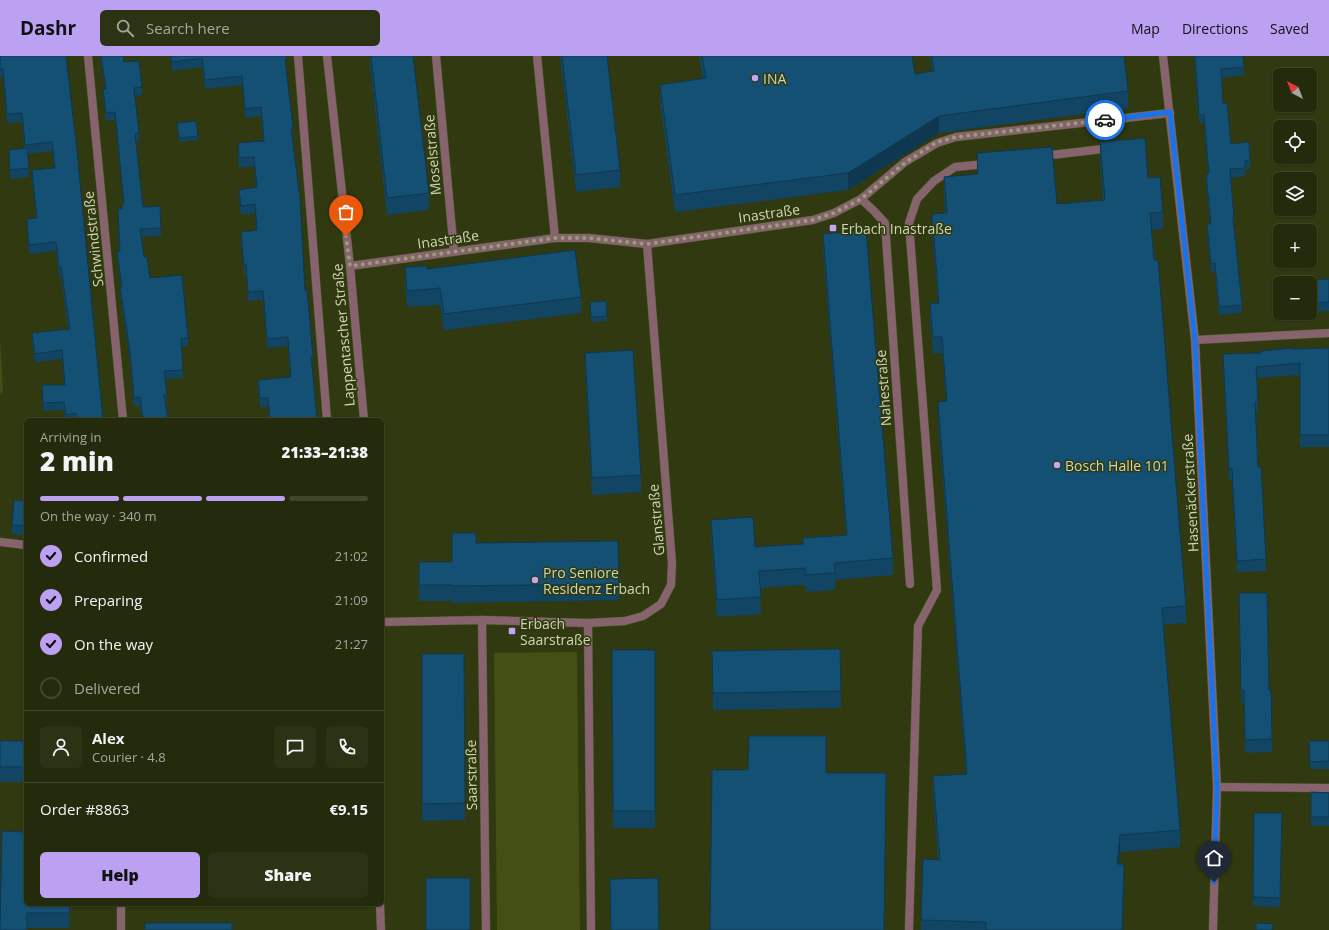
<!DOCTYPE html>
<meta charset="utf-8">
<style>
body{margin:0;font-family:"Open Sans",sans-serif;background:#2c3315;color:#f1f3f6;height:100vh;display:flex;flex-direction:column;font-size:15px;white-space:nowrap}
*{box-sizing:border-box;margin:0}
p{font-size:13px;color:#a3a79d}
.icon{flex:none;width:22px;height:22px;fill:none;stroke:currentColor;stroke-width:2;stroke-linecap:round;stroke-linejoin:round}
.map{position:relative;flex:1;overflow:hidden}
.details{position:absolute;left:24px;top:362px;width:360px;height:488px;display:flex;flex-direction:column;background:#242b0c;border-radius:6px;box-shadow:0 1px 3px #0004,0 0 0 1px #41472d}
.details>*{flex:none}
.needle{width:26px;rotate:318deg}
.tools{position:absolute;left:1273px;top:12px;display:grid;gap:8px}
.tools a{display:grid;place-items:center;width:44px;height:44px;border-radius:6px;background:#242b0c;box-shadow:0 1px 3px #0004,0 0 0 1px #41472d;font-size:20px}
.pin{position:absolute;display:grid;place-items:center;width:34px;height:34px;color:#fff;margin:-41px -17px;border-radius:50% 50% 50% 0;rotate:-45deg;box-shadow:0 0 4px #0007}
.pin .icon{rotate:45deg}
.courier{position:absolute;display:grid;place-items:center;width:40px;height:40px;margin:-20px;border:3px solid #1a73e8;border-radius:50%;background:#fff;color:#222;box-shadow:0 1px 5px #0007}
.headline em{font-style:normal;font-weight:800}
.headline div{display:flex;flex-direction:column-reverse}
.headline{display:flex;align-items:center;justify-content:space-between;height:68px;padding:0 16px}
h1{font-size:26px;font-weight:800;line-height:30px}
.bar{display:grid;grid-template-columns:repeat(4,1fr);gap:6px 4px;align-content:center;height:48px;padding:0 16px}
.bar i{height:5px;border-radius:3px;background:#41472d}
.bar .on{background:#bca0f2}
.bar p{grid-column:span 4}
.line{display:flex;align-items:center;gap:10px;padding:0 16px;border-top:1px solid #41472d}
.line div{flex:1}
.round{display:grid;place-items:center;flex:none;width:42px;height:42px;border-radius:6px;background:#2c3315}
ol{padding:0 16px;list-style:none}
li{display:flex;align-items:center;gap:12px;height:44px}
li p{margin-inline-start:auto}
li .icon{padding:4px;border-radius:50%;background:#bca0f2;color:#111;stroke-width:4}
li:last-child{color:#a3a79d}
li i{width:22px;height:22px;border:2px solid #41472d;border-radius:50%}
.primary-button{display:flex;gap:8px;margin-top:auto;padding:8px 16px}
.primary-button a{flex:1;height:46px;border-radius:6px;background:#bca0f2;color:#111;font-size:16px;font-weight:800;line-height:46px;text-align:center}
.primary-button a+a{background:#2c3315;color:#f1f3f6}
header{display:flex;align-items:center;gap:24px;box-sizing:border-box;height:56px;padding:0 20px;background:#bca0f2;color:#111}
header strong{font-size:19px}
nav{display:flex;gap:22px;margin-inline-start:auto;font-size:14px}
.search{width:280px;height:36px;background:#2c3315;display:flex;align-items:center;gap:10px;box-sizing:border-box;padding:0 14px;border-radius:6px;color:#a3a79d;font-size:15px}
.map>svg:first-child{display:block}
.green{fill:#434f14}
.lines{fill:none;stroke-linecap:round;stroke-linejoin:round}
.service-casing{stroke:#4c552d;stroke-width:9}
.minor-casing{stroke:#4c552d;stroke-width:9}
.service{stroke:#86636d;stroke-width:8}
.minor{stroke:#86636d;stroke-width:8}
.wall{fill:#114563}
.shaded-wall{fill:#0e3850}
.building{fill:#145073;stroke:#0e3850}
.done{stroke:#96a079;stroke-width:4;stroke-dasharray:0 7.2}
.route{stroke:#1a73e8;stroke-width:5}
.poi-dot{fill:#c2a8f3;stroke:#303910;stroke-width:1.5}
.labels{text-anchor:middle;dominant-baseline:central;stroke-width:3;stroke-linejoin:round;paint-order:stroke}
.poi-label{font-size:14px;fill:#cdd7b2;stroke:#303910;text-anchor:start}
.street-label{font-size:14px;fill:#cdd7b2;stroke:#303910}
</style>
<header>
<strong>Dashr</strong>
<div class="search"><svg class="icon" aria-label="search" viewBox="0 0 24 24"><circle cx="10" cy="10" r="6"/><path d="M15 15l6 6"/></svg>Search here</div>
<nav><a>Map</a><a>Directions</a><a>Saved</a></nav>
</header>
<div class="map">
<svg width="1329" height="874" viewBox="0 0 1329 874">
<rect width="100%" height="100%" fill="#303910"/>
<g class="green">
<path d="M0 282 3 334 0 339Z"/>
<path d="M577 596 580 874H497L494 597Z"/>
</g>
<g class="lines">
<g class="service-casing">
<g id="service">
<path d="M1043 100 1111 92"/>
<path d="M121 874V848"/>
<path d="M909 874 918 570 937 534 909 167 917 143 934 125 955 111 986 108"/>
</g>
</g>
<g class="minor-casing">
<g id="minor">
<path d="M88 0 123 364"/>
<path d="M298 0 327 364"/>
<path d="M327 0 350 210 364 364"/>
<path d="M436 0 454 196"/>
<path d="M537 0 555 182"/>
<path d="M1163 0 1195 284 1217 731 1213 874"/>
<path d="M861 143 874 155 885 167 910 528"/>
<path d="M350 210 555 182H589L647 188 813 164 834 157 861 143 905 106 937 87 956 81 1170 57"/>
<path d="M1195 284 1329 277"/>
<path d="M0 486 26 489"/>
<path d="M482 564 486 874"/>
<path d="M382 566 482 564 588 567 625 565 643 560 661 548 671 529 672 507 647 188"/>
<path d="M588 567 591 874"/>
<path d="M1217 731 1329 732"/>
<path d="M380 848 381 874"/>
</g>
</g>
<use href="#service" class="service"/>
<use href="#minor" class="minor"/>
</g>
<g class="wall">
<path d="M0 0H66L103 364H65L64 354 43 355 42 329H64L62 303 35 306 32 286V277L68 273 61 220H59L56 195 29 198 27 172V163L36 162 32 123V114L54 112 52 95 27 98 29 112V121L10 123 9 94 24 93 22 66 7 67 3 21H0Z"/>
<path d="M100 0H123L124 6 142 31V39L135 40 139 77V85L136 86 143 151 161 172V180L141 181 144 201 150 222 188 282V290H181L183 322 165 323 167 339V347H166L168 364H142L140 350H134L130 304 120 239V231H121L117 203V195H119L118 153H122L124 148 115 64 106 65 103 42V33H105Z"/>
<path d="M170 0H286V12L293 72V81L305 234 313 300 312 309 317 364H269L268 351H260L258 333V324L290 321 288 290 267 292 263 244 248 245 246 218H244L241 185V176L256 175 255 157 241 159 239 143V134L256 132 254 110 239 112 238 96V87L263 85 261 60 245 62 242 29 205 33 202 11 172 15Z"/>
<path d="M370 0H413L429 137V154L387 159 370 10Z"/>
<path d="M560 0H607L620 114V131L576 136Z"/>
<path d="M699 0H912L915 18 932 15 930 0H1124L1128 35V52L939 77 848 134 675 156 660 46V29L703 23Z"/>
<path d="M1194 0H1243L1244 19 1222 22 1223 47 1231 88 1250 104V113H1245V120L1231 122 1234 162V171L1242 249V257L1219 259 1215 216H1211L1207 177V168H1210L1206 127V118H1208L1204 67H1199Z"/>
<path d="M177 67 198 80V84L179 86Z"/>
<path d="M1100 86 1148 122 1163 156V173L1152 174 1186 550V567L1163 569 1180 774V791L1120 796 1119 808 1124 825 1123 874H921V864L938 804 933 737V720L966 718 938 363V346L946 345 942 297 933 298 930 264V247H938L932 175V158L945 157 944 137V121L977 118V97L1057 148 1103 144 1100 103Z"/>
<path d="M823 178 893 502V519L835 524V534L806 536 805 529 760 532 761 558 717 561 711 481V464L755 491 803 488V482L846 479 823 195Z"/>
<path d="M1293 205H1311V209L1293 211Z"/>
<path d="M405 211 427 213 581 241V257L444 274 440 249 407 251 405 228Z"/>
<path d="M1329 223V255L1310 256V227Z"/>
<path d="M590 251 607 260V265L591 266Z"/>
<path d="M1329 292V391H1300V319L1257 322 1258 357H1255L1258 411 1266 503V515L1237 516 1232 424H1229L1223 310V298L1261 297 1292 293Z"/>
<path d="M585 297 641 419V436L592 439 585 314Z"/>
<path d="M26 445V479L12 478V469Z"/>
<path d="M618 485 619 544 452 547V545H419V506H452L476 487Z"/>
<path d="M1239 537 1269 634H1271L1272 696 1245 697 1244 647H1241Z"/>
<path d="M840 593 841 652 713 654 712 595Z"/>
<path d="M612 594H655V772H613Z"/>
<path d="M422 598H464L465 764 422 765Z"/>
<rect x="0" y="685" width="26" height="41"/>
<path d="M1309 685H1329V713H1310Z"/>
<path d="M1311 736 1329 737V770H1311Z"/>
<path d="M1254 757H1282L1280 851 1253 850Z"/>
<path d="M26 848H70L69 872H27Z"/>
</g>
<g class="shaded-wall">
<path d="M939 60V77L848 134V117Z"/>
<path d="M1120 779V796L1117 824V808Z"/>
<path d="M1124 808V825L1122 874Z"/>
</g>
<g class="building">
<path d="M0 0H66L77 95 103 364H77L76 357 66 359 64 346 43 347 42 329H65L62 294 35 298 32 277 70 273 61 211H59L56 186 29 189 27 163 37 162 32 114 55 112 52 86 25 89 22 57 7 58 3 13H0Z"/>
<path d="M101 0H123L124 6 139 5 142 31 134 32 139 77 135 78 143 151 160 150 161 172 140 173 144 201H147L150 222 182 219 188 282H181L183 314 164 315 167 339H164L168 364H143L140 341 134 342 130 296 120 231H122L117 195H120L118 153H122V148H124L115 56 106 57 103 33H106Z"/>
<path d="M171 0H286L287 3H285L293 72H291L300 143 305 234H307L313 300H311L317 364H270L268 342H260L258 324 291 321 288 281 267 283 263 235 248 236 246 208 244 209 241 176 257 174 255 148 241 150 239 134 257 131 254 101 239 102 238 87 264 85 261 51 245 53 242 20 205 24 202 2 172 6Z"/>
<path d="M371 0H413L429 137 387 142Z"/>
<path d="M562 0H607L620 114 576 119Z"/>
<path d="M702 0H912L915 18 934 15 932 0H1124L1128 35 939 60 848 117 675 139 660 29 706 22Z"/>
<path d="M1195 0H1243L1244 11 1221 13 1223 47H1227L1231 88 1249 86 1250 104 1245 105V112L1230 113 1234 162H1233L1242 249 1219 251 1215 207 1211 208 1207 168H1211L1206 118H1209L1204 59H1199Z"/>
<path d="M196 65 198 80 179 82 177 67Z"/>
<path d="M1145 82 1148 122 1160 121 1163 156 1150 157 1154 204H1158L1186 550 1162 552 1180 774 1120 779 1117 808H1124L1122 874H986V866L921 864 923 803 940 804 933 720 967 718 938 346 947 345 942 281H933L930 247H939L932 158 947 157 944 121 978 118 977 97 1052 91 1057 148 1105 144 1100 86Z"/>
<path d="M27 92 29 112 10 114 9 94Z"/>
<path d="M866 174 893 502 834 507 835 517 806 519 805 512 759 515 761 541 717 544 711 464 753 461 755 491 803 488V482L847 479 823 178Z"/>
<path d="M575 194 581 241 444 258 440 232 407 235 405 211 426 210 427 213Z"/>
<path d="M1310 194 1311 205 1293 207V205H1310Z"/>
<path d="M1329 223V246L1310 247V227H1303V224Z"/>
<path d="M606 245 607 260 591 261 590 246Z"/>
<path d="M1292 292V293L1329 292V379H1300V307L1256 311 1258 345 1255 346 1258 411H1261L1266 503 1237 505 1232 412 1229 413 1223 298 1261 297V295Z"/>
<path d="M633 294 641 419 592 422 585 297Z"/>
<path d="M14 444 26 445V470L12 469Z"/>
<path d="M452 477H476V487L618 485 619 528 452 530V529H419V506H452Z"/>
<path d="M1239 537H1267L1269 634H1271L1272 683 1245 684 1244 634H1241Z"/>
<path d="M840 593 841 635 713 637 712 595Z"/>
<path d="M612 594H655V755H613Z"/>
<path d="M422 598H464L465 747 422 748Z"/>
<path d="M749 680H826V717H886L884 874H710L712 714H748Z"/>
<rect x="0" y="685" width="26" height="26"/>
<path d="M1309 685H1329V705L1310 706Z"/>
<path d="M1311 736 1329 737V761H1311Z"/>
<path d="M1254 757H1282L1280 842 1253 841Z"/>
<path d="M2 775 26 776V848H70L69 857H27V874H0Z"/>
<rect x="426" y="822" width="44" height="52"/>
<path d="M658 822 659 874H611L610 823Z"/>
<rect x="145" y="867" width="87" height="7"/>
<path d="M1256 867 1273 868 1272 874H1256Z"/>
</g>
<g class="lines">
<path class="done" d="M346 180 350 210 555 182H589L647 188 813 164 834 157 861 143 906 106 937 86 956 81 1105 64"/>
<path class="route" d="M1105 64 1170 56 1195 284 1217 731 1214 826"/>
</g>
<g class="poi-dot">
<circle cx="755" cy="22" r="4"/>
<rect x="829" y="168" width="8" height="8" rx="2"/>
<circle cx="1057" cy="409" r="4"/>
<circle cx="535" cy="524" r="4"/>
<rect x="508" y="571" width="8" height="8" rx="2"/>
</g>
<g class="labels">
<g class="poi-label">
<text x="763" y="22">INA</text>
<text x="841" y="172">Erbach Inastraße</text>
<text x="1065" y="409">Bosch Halle 101</text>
<text x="543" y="516">Pro Seniore<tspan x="543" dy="16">Residenz Erbach</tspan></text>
<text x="520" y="567">Erbach<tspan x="520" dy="16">Saarstraße</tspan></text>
</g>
<g class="street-label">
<text transform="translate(432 99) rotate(-95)">Moselstraße</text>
<text transform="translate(769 157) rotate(-8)">Inastraße</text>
<text transform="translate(93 183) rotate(-96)">Schwindstraße</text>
<text transform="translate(448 183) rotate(-8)">Inastraße</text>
<text transform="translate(343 279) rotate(-95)">Lappentascher Straße</text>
<text transform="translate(883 332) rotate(-94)">Nahestraße</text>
<text transform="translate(1190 437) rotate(-93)">Hasenäckerstraße</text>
<text transform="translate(656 464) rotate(-95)">Glanstraße</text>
<text transform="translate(471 719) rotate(-91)">Saarstraße</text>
</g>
</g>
</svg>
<div class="tools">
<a><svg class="needle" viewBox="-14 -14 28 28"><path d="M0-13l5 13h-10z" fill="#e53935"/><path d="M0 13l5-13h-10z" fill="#a3a79d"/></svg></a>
<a><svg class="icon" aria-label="locate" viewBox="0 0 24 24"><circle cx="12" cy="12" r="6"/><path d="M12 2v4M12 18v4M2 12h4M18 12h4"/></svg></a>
<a><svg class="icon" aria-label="layers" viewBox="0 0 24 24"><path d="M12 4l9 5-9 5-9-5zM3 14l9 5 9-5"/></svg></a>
<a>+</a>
<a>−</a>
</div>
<div class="pin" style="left:346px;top:180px;background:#ea580c"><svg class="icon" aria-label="bag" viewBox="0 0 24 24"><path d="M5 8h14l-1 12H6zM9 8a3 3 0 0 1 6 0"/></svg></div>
<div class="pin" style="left:1214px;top:826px;background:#1f2937"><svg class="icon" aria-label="home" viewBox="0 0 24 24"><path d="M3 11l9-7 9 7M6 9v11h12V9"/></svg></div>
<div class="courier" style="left:1105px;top:64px"><svg class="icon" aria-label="car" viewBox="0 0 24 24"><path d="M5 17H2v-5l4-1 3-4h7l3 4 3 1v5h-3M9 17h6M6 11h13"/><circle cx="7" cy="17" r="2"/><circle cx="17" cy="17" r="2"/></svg></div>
<section class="details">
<div class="headline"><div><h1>2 min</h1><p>Arriving in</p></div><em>21:33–21:38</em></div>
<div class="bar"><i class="on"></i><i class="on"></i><i class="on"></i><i></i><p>On the way · 340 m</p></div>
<ol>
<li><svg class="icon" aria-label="check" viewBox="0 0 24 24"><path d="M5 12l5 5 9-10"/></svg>Confirmed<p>21:02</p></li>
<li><svg class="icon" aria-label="check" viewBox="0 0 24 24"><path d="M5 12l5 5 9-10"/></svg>Preparing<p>21:09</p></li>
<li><svg class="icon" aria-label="check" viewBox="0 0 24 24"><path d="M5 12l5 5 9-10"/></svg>On the way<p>21:27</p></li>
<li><i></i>Delivered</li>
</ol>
<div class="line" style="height:72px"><a class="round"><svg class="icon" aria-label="person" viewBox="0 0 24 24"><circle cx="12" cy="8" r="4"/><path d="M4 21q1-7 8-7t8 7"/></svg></a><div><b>Alex</b><p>Courier · 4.8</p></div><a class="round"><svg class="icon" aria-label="chat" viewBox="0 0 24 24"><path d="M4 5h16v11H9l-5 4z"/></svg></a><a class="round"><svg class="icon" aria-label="phone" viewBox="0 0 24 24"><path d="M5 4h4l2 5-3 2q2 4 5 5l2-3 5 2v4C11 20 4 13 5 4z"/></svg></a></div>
<div class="line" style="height:52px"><div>Order #8863</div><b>€9.15</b></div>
<div class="primary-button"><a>Help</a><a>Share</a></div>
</section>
</div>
